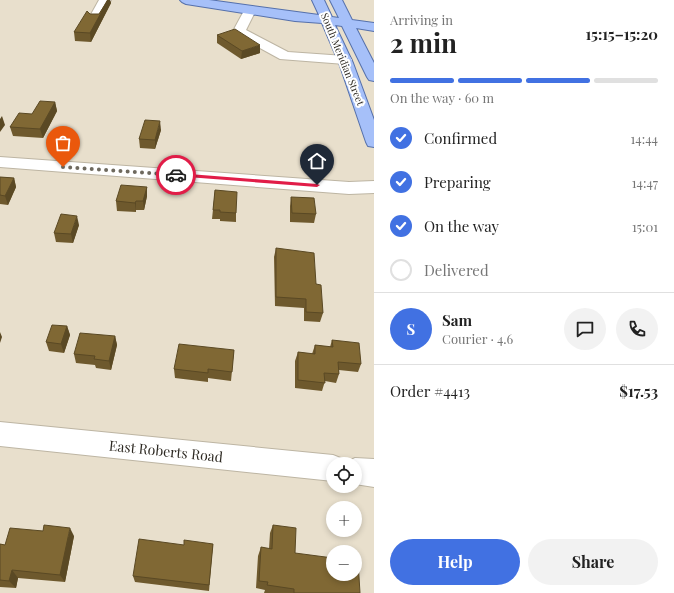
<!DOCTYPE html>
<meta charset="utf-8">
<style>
body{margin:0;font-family:"Playfair Display",serif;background:#f2f2f2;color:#222;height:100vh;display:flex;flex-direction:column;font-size:15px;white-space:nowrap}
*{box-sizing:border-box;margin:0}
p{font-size:13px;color:#767676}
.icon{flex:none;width:22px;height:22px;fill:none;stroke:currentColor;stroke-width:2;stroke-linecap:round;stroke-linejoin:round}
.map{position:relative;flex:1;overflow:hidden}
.details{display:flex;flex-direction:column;background:#fff;width:300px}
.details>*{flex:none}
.controls{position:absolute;left:326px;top:457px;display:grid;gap:8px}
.controls a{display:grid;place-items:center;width:36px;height:36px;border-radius:50%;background:#fff;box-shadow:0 2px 6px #0003;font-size:20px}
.pin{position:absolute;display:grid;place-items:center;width:34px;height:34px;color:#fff;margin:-41px -17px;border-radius:50% 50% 50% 0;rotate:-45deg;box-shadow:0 0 4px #0007}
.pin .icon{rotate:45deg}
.courier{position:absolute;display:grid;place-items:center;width:40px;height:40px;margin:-20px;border:3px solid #e11d48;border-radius:50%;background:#fff;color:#222;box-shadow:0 1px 5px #0007}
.head em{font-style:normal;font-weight:700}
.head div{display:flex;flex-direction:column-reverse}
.head{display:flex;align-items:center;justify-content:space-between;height:68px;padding:0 16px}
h1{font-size:26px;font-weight:700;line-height:30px}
.bar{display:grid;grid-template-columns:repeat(4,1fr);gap:6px 4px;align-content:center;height:48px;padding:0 16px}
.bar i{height:5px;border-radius:3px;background:#e0e0e0}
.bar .active{background:#4171e2}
.bar p{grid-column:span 4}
.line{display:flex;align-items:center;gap:10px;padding:0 16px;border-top:1px solid #e0e0e0}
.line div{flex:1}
.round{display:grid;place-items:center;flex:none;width:42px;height:42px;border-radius:21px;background:#f2f2f2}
ol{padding:0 16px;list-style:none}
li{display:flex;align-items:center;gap:12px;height:44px}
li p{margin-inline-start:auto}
li .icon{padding:4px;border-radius:50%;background:#4171e2;color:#fff;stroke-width:4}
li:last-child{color:#767676}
li i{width:22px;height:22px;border:2px solid #e0e0e0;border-radius:50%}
.cta{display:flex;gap:8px;margin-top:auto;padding:8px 16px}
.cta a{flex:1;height:46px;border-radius:24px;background:#4171e2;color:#fff;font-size:16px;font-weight:700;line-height:46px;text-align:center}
.cta a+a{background:#f2f2f2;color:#222}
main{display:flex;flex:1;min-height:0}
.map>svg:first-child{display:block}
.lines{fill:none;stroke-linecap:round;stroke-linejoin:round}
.minor-casing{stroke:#bdb5a3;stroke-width:2}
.major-casing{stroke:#5570ab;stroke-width:2}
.minor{fill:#fff;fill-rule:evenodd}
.major{fill:#a6c0f9;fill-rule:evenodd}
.wall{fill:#6e592d}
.shaded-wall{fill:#5a4924}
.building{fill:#806834;stroke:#5a4924}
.route{fill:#e11d48}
.done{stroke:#6e695e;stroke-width:4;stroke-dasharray:0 7.2}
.labels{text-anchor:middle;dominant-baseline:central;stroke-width:4;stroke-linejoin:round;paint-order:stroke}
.far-street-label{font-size:10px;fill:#2d2922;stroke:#fff}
.near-street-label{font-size:14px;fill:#2d2922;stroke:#fff}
</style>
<main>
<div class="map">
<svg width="374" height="593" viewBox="0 0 374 593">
<rect width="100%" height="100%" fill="#e8dfcc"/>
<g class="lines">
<g class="minor-casing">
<g id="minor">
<path d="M99 0H111L99 21H91L89 18Z"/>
<path d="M250 6 254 7 256 10 246 30 288 52 345 56 350 57 352 60 350 63 345 64 280 59 234 34 233 31 246 7Z"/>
<path d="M0 157 349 182 374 181V193L349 194 0 167Z"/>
<path d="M0 422 333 455 343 459 345 463 355 458 374 459V487L355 484V464H333V481L0 446Z"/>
</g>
</g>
<g class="major-casing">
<path id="major" d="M180 0H209L319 15 312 0H324L332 17 339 18 330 0H342L352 20 374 23V31L356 28 374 63V81L369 80 367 77 342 26 335 25 353 63 374 120V147L368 146 366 142 339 63 322 23 295 21 186 4 182 2Z"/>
</g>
<use href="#minor" class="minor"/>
<use href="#major" class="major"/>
</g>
<g class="wall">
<path d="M107 0H110L111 3 91 42 75 41 74 32 90 14H99Z"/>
<path d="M217 35 260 53 241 59 217 43Z"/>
<path d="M55 102 57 111 43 138 13 136 10 127 32 114Z"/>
<path d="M161 130 155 149 140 148 139 139Z"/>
<path d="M0 177 14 178 16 187 8 205 0 204Z"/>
<path d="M147 187V196L144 210H136V212L117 211 116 201Z"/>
<path d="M215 190 236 213V222L220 221V219H212Z"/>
<path d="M291 197 316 214 314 223 290 222V206Z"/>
<path d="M79 225 73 243 56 242 54 233Z"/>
<path d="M276 248 316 284 323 313 320 322 304 321V308L275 306 274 257Z"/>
<path d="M67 326 70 335 64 353 49 351 46 342Z"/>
<path d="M115 336 117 345 111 370 96 368 95 365 76 363 74 354Z"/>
<path d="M332 340 361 364 358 372 339 370V374L336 383 325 381 322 391 295 388V361L298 352 312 354 315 345 330 347Z"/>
<path d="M234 350 231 381 208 378V382L175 378 174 369Z"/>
<path d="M273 525 295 553 360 593H264L265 590 256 588 258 556 261 547 269 549 270 533Z"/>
<path d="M74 536 65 582 18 578 16 588 0 587V544L5 545Z"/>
<path d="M213 544 209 591 135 582 133 576 184 545Z"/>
</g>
<g class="shaded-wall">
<path d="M108 0H110L111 3 91 42 90 33Z"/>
<path d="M260 45V53L241 59 242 51Z"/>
<path d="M55 102 57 111 43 138 40 129Z"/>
<path d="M2 116 5 125 0 132V119Z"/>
<path d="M160 121 161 130 155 149V140Z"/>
<path d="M14 178 16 187 8 205 5 196Z"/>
<path d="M147 187V196L144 210 143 201Z"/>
<path d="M136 201V212L135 203Z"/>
<path d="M77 216 79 225 73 243 71 234Z"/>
<path d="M67 326 70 335 64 353 61 344Z"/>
<path d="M0 332 2 337 0 343Z"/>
<path d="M115 336 117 345 111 370 109 361Z"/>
<path d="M70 528 74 536 65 582 60 575Z"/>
<path d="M12 570 18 578 16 588 9 581Z"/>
</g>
<g class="building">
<path d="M108 0 90 33 74 32 87 11 90 14H99Z"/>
<path d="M235 29 260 45 242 51 217 35Z"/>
<path d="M40 101 55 102 40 129 10 127 19 113 32 114Z"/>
<path d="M145 120 160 121 155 140 139 139Z"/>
<path d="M0 177 14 178 5 196 0 195Z"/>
<path d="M121 185 147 187 143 201H136L135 203 116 201Z"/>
<path d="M215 190 237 192 236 213 220 212V210H213Z"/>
<path d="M291 197 314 198 316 214 292 213Z"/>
<path d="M61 214 77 216 71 234 54 233Z"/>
<path d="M276 248 314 253 316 284 321 285 323 313 306 312V299L276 297Z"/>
<path d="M52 325 67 326 61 344 46 342Z"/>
<path d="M80 333 115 336 109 361 94 359 95 356 74 354Z"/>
<path d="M332 340 359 343 361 364 338 362 339 374 324 373 325 383 298 380V352L315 354V345L333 347Z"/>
<path d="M179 344 234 350 232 372 208 369V373L174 369Z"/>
<path d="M44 525 70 528 60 575 12 570 9 581 0 580V544L5 545 10 528 43 531Z"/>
<path d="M273 525 296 528 295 553 333 558V574H355V561H358L360 593H294V589L267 585 268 582 259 581 261 547 272 549Z"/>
<path d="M139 539 184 545V540L213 544 209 585 133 576Z"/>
</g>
<path class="route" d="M176 173 317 184 320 185 317 187 174 176V174Z"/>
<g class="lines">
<path class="done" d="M63 167 176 175"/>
</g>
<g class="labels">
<g class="far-street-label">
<text transform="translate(343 59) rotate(68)">South Meridian Street</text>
</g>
<g class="near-street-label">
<text transform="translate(166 451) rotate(6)">East Roberts Road</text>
</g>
</g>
</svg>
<div class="controls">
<a><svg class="icon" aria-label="locate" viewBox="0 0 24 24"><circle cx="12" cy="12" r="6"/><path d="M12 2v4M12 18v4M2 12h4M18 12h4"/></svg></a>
<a>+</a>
<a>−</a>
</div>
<div class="pin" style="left:63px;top:167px;background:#ea580c"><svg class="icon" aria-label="bag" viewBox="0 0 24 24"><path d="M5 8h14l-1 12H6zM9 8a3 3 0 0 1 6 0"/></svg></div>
<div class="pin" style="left:317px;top:185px;background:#1f2937"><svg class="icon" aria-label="home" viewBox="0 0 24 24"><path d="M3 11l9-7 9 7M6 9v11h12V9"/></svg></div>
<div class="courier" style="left:176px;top:175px"><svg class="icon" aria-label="car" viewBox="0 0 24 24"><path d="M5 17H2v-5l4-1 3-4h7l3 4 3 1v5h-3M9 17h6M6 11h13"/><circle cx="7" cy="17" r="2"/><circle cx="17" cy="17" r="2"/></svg></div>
</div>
<section class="details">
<div class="head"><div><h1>2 min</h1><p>Arriving in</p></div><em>15:15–15:20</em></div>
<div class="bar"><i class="active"></i><i class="active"></i><i class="active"></i><i></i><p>On the way · 60 m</p></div>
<ol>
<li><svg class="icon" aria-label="check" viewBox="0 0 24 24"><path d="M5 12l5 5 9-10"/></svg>Confirmed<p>14:44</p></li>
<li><svg class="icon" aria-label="check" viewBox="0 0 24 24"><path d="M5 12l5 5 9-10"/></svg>Preparing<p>14:47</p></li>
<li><svg class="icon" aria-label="check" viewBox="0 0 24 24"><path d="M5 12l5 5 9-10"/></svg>On the way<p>15:01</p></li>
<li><i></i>Delivered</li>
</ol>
<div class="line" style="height:72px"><b class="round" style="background:#4171e2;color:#fff">S</b><div><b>Sam</b><p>Courier · 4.6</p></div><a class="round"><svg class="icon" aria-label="chat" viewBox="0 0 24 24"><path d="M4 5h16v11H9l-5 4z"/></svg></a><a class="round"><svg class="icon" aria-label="phone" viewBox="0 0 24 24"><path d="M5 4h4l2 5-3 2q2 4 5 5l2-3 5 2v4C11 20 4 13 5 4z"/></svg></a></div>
<div class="line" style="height:52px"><div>Order #4413</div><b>$17.53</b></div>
<div class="cta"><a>Help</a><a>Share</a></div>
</section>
</main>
